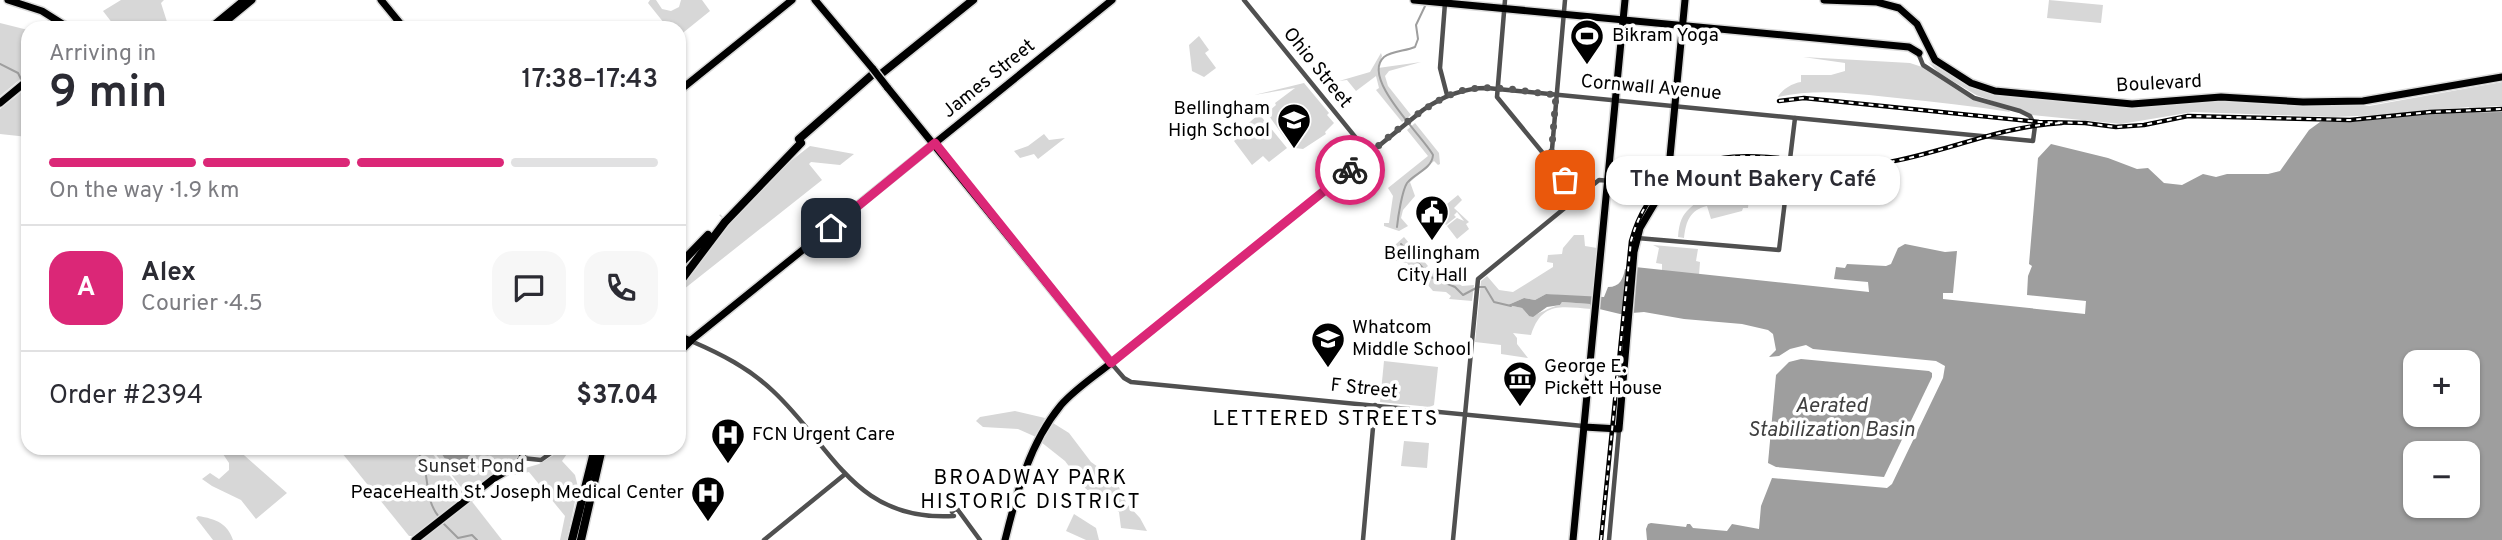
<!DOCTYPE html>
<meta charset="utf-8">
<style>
body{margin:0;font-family:Overpass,sans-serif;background:#f7f7f7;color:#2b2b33;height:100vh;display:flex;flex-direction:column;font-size:26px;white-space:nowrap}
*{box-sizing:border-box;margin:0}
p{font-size:23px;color:#7c7c81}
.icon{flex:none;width:38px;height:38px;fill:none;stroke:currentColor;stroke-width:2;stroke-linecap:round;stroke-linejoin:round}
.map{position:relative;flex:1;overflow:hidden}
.drawer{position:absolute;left:21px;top:21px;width:665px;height:434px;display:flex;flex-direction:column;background:#fff;border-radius:21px;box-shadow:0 2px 5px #0004}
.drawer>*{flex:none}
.buttons{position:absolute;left:2403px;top:350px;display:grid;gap:14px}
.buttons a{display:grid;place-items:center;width:77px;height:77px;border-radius:14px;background:#fff;box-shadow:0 2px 5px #0004;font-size:35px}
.pin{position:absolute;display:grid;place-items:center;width:60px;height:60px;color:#fff;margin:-30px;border-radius:14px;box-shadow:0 4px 10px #0006}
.courier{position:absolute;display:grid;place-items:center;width:70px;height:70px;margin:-35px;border:5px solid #db2777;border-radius:50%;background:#fff;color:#222;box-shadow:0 2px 9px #0007}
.bubble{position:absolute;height:49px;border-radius:21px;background:#fff;box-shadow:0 2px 5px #0004;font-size:23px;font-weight:600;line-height:49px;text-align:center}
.overview em{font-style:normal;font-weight:600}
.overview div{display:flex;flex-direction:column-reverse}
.overview{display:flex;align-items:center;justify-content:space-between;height:119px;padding:0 28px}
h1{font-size:46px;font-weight:600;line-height:52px}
.bar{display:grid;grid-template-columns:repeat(4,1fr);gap:10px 7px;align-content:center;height:84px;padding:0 28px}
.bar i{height:9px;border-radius:5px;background:#e1e1e2}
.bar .selected{background:#db2777}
.bar p{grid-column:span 4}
.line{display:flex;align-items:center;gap:18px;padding:0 28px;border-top:2px solid #e1e1e2}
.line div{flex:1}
.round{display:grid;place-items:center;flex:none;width:74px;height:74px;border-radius:21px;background:#f7f7f7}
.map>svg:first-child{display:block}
.green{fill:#d7d7d7}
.water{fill:#9e9e9e;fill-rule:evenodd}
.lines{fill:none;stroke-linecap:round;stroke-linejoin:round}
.stream{stroke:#9e9e9e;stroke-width:2}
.highway-tunnel{stroke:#d9d9d9;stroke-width:8;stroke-dasharray:8 4;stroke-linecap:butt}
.major-casing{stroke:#dbdbdb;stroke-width:10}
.highway-casing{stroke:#dbdbdb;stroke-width:11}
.minor{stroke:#505050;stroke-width:4.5}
.major{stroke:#000;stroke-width:7}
.highway{stroke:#000;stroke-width:8}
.rail-casing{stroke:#000;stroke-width:4.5}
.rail{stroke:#fff;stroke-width:2;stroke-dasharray:5;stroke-linecap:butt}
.major-bridge-casing{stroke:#dbdbdb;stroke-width:10;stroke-linecap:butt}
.minor-bridge{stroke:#505050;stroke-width:4.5}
.major-bridge{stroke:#000;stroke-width:7}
.done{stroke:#595959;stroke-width:7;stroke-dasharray:0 12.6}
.route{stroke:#db2777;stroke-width:9}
.labels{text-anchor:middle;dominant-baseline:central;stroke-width:7;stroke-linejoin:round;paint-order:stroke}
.poi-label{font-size:19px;fill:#000;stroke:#fff;text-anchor:start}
.street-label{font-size:19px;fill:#000;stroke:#fff}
.park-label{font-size:19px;fill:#2e2e2e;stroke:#fff}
.water-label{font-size:21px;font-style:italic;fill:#3f3f3f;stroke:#fff}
.neighbourhood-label{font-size:21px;letter-spacing:2px;fill:#000;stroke:#fff}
</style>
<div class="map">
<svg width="2502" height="540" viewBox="0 0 2502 540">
<rect width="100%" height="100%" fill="#fff"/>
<g class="green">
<path d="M121 0H164L161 3 168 25 165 28H124L120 24H113L103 11Z"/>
<path d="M650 0H656L662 9 671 11 679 7 681 0H702L710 11 679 36V28H668L648 3Z"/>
<path d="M2049 0 2103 5 2101 23 2047 18Z"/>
<path d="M0 23 28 30V73L0 96Z"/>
<path d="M1199 36 1209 50 1205 53 1216 68 1204 77 1192 71 1189 45Z"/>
<path d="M1381 53 1382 56 1378 68 1421 62 1389 71 1385 76 1388 86 1411 115 1402 122 1376 90 1379 88 1376 76 1356 91 1347 80 1339 81 1370 72Z"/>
<path d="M1803 57 1910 63 1928 69 1973 99 2008 109 2010 112C1972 106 1935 102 1897 98 1856 94 1819 88 1778 97 1782 89 1793 83 1801 82V75H1831L1845 71V63Z"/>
<path d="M1928 62 1973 88 1999 96 2135 108 2196 100 2299 106H2369L2502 82V106L2480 107V113H2471L2469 107 2436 110V113L2427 114 2426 110 2392 114V118H2383L2382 115 2333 117 2193 112 2121 124 2031 115 1976 95 1939 73Z"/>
<path d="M1304 83 1329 113 1327 115 1334 123 1325 132 1326 134 1303 149 1295 148 1288 139 1286 140 1267 113 1276 105 1275 103 1295 88 1254 95Z"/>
<path d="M28 87V137L0 134V109Z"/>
<path d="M1259 114 1287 148 1269 162 1263 156 1252 165 1234 141 1244 133 1242 129Z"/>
<path d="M1415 123 1439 153 1440 164 1438 165 1434 161 1410 182 1415 196 1403 210 1401 218 1408 226 1399 231 1384 226V223H1389L1393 196 1388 188 1428 156 1407 130Z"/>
<path d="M1044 134 1049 140 1065 138 1038 159 1034 154 1020 158 1014 151 1028 146Z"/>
<path d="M810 146 854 154 840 165 811 162 809 164 822 180 679 293C709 236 759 184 810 146Z"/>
<path d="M1780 185 1781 188 1774 194 1749 198 1748 208H1743L1742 211 1711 219 1707 206C1690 210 1686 221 1684 238L1678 237C1680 205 1695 211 1707 188L1753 195 1764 190 1774 191Z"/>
<path d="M1458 195 1462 200 1454 208 1469 222 1466 224 1469 229 1457 239 1447 226 1457 218 1464 221 1457 212 1454 215 1456 217 1446 225 1436 213Z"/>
<path d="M1574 235H1584L1585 246 1597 248 1592 298 1546 294 1535 300 1524 298 1508 305 1522 308 1529 316C1540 315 1548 307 1560 305L1562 302 1590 304 1592 309C1561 307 1542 301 1531 335L1513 333 1517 338V344L1528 358 1501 354V345L1475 342 1481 281 1487 276 1499 290 1513 292 1553 267V263L1547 262 1548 255 1562 254 1563 248Z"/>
<path d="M1404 237 1428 266 1417 275 1407 263 1393 260 1395 245Z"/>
<path d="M1653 245 1698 249 1696 261 1700 262 1699 275 1662 271V264L1656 263 1659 248Z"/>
<path d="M1434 269 1448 278 1451 276 1462 286 1474 285 1472 301 1449 299 1451 296 1446 292 1433 291 1422 278Z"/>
<path d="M1384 361 1438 367 1434 405 1430 407 1380 402Z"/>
<path d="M1015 411 1045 418 1036 437 1018 429 983 427 976 421 980 417Z"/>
<path d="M1053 423 1069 433 1091 462 1115 479 1127 504 1140 518 1147 531 1121 528 1119 512 1086 489 1065 461 1041 442Z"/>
<path d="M1404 441 1429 443 1427 468 1401 466Z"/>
<path d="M219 448H236L287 493 256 519 241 500 212 486 202 479 210 473 219 479 229 470V463Z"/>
<path d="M338 448H428L465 495 413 536H409Z"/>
<path d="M431 448H520L517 457 513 463 467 495Z"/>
<path d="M565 448H571L562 461 575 475 578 487 567 540H560L565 516 529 472 514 475 512 472 539 464Z"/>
<path d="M470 499 502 540H421Z"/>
<path d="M1074 514 1096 528 1099 540H1086L1066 531Z"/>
<path d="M198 516C216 519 227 523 233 540H213L196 518Z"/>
</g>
<g class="water">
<path d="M2502 112V540H1647L1646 529 1648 524 1651 523 1686 527 1687 524H1690L1693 528 1727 531 1732 524 1759 529 1761 506 1772 478 1887 488 1892 484 1943 378 1945 366 1936 361 1813 349 1806 345 1790 349 1779 356 1769 357 1776 350 1773 334 1768 330 1742 324 1684 319 1644 312 1620 314 1591 307 1590 304 1562 302 1560 305 1547 307 1533 317 1529 316 1522 308 1508 305 1524 298 1535 300 1546 294 1604 297 1608 287C1620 287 1623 279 1625 269L1634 270 1635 267 1869 292 1868 282 1834 279 1836 267 1845 268 1847 264 1886 266 1891 264 1898 248 1905 244 1945 252 1957 251 1953 293H1943V299L2085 314 2086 301 2027 295 2028 276 2032 266 2029 264 2038 158 2051 144 2108 158 2137 169 2148 168 2164 183 2182 185 2203 174 2216 177 2227 174H2268L2280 171 2309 130 2320 122H2350L2436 113ZM2415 362H2468V415H2415ZM2415 453H2468V506H2415Z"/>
<path d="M1801 359 1929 371 1932 373V377L1884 477 1776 467 1768 463 1776 375 1789 362Z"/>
<path d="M438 448H506V449L504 452 492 451 488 456 477 453 465 466 457 470 449 465Z"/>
</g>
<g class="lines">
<g class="stream">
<path d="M0 64 18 73 21 79"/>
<path d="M1397 227C1398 217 1402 191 1407 183 1415 173 1432 169 1433 155 1423 136 1360 78 1384 57 1392 51 1406 51 1415 47L1418 39 1416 25 1426 4"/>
<path d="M1401 244 1431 277 1455 287 1463 295 1478 287H1485L1494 302 1511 306"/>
<path d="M415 448C433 470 421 495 439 517"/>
<path d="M442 522 458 538 472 535 477 540"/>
</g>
<path class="highway-tunnel" d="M722 218 723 217"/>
<g class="major-casing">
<g id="major">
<path d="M8 0 42 11 69 28"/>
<path d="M381 0 404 28"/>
<path d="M815 0 873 69"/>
<path d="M1414 0 1909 47 1919 53"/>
<path d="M1824 0 1877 2 1899 8 1917 24 1935 60 1971 83 1995 91 2132 104 2221 97 2303 102 2363 101 2502 77"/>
<path d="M210 28 244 0"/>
<path d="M218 28 252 0"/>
<path d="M887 87 1111 363C1095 376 1075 389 1061 405 1029 444 1017 492 1005 540"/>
<path d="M679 91 792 0"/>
<path d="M0 103 28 80"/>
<path d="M1669 167 1685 0"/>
<path d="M679 336 690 341 1112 0"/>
<path d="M1584 427 1619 429 1634 252 1640 228 1665 186"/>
<path d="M415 540 493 479 518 464 522 458 524 448"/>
<path d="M1573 540 1625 0"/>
</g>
</g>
<g class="highway-casing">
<g id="highway">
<path d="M881 74 973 0"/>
<path d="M799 139 873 74"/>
<path d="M726 221 801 143"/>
<path d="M679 265 708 235"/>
<path d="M679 283 725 222"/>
<path d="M679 352 690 341"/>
<path d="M572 540 595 448"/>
<path d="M581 540 602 448"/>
</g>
</g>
<g class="minor">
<path d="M1244 0 1369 154"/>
<path d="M1505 0 1497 97 1579 197"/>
<path d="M1445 3 1440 68 1447 95"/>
<path d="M1551 161 1565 0"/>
<path d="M1637 238 1779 250 1795 118"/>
<path d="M691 341C721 354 749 368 773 391 834 448 854 522 954 516"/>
<path d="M1583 426 1131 382 1124 378 1111 363 1423 110C1443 96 1463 88 1487 88L2033 141 2035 126 2030 116 2020 111 1974 98 1923 65 1919 55"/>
<path d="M522 458 541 460 558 448"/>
<path d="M952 512 955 509 958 510 980 540"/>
<path d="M764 540 844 475"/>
<path d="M1363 540 1375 405"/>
<path d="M1453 540 1478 279 1599 180 1645 184"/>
<path d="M1609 540 1619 430"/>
</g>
<use href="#major" class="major"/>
<use href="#highway" class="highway"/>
<g class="rail-casing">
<g id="rail">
<path d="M1779 101 1804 98 2039 122 2085 123 2116 127 2144 125 2188 116 2350 120 2430 112 2502 109"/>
<path d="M1601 540 1631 241C1638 216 1650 194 1670 179 1733 132 1813 174 1884 163 1944 153 2000 126 2062 123"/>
</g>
</g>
<use href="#rail" class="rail"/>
<g class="major-bridge-casing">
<g id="major-bridge">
<path d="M873 69 887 87"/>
<path d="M1665 186 1669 167"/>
</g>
</g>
<path class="minor-bridge" d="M1645 184 1664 186"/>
<use href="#major-bridge" class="major-bridge"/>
</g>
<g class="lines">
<path class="done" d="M1350 170C1381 145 1431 94 1470 89 1498 85 1528 92 1556 95L1551 159 1565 180"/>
<path class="route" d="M831 228 935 143 1111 363 1350 170"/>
</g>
<defs>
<g id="stadium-pin" transform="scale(1.75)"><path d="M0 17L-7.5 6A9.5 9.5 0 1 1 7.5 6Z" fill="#000" stroke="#fff"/><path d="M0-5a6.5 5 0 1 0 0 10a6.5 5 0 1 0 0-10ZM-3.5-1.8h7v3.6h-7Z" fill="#fff"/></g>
<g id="school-pin" transform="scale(1.75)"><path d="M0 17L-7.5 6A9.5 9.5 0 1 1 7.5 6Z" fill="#000" stroke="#fff"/><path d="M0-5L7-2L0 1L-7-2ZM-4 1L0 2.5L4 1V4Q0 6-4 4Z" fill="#fff"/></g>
<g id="civic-pin" transform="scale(1.75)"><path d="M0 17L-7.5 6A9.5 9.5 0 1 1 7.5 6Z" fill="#000" stroke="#fff"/><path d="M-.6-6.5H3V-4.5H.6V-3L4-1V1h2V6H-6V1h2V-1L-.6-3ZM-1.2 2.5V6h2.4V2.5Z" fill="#fff"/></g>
<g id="museum-pin" transform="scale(1.75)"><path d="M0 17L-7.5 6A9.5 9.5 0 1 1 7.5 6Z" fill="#000" stroke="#fff"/><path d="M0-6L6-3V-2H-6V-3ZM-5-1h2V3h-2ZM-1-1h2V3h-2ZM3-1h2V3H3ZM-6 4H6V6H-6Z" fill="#fff"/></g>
<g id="hospital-pin" transform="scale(1.75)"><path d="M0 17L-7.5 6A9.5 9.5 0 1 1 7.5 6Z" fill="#000" stroke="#fff"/><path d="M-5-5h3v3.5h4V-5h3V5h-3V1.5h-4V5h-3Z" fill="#fff"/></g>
</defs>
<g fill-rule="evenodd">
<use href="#stadium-pin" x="1587" y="36"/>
<use href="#school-pin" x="1294" y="120"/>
<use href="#civic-pin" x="1432" y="212"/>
<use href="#school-pin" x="1328" y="339"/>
<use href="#museum-pin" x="1520" y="378"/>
<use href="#hospital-pin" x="728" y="435"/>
<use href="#hospital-pin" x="708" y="493"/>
</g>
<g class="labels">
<g class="poi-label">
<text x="1612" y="36">Bikram Yoga</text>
<text x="1270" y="109" text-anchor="end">Bellingham<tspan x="1270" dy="22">High School</tspan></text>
<text x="1432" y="254" text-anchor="middle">Bellingham<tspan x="1432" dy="22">City Hall</tspan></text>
<text x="1352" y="328">Whatcom<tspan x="1352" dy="22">Middle School</tspan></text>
<text x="1544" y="367">George E.<tspan x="1544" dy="22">Pickett House</tspan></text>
<text x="752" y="435">FCN Urgent Care</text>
<text x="684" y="493" text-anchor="end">PeaceHealth St. Joseph Medical Center</text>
</g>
<g class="street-label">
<text transform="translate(1317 68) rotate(51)">Ohio Street</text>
<text transform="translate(989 79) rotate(-39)">James Street</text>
<text transform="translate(2159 84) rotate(-3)">Boulevard</text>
<text transform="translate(1651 88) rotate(5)">Cornwall Avenue</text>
<text transform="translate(1364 389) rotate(6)">F Street</text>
</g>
<g class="park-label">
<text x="471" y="467">Sunset Pond</text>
</g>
<g class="water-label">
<text x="1831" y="406">Aerated<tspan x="1831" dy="24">Stabilization Basin</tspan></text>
</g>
<g class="neighbourhood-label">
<text x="1326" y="419">LETTERED STREETS</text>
<text x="1031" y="478">BROADWAY PARK<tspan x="1031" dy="24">HISTORIC DISTRICT</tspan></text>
</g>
</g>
</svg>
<div class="buttons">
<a>+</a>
<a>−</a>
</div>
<div class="pin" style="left:1565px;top:180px;background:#ea580c"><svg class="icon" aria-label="bag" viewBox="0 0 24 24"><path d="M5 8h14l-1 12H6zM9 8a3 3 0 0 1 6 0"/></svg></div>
<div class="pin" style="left:831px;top:228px;background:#1f2937"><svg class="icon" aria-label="home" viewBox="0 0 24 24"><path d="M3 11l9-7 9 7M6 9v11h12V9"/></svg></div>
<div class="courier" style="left:1350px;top:170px"><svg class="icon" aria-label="bike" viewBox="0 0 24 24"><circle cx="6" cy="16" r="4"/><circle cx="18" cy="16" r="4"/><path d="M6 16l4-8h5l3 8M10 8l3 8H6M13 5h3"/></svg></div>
<div class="bubble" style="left:1606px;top:156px;width:294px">The Mount Bakery Café</div>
<section class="drawer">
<div class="overview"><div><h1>9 min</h1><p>Arriving in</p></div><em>17:38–17:43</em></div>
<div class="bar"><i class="selected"></i><i class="selected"></i><i class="selected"></i><i></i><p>On the way · 1.9 km</p></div>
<div class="line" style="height:126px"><b class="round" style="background:#db2777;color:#fff">A</b><div><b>Alex</b><p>Courier · 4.5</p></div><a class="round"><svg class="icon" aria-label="chat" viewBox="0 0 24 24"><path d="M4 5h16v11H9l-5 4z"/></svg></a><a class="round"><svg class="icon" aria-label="phone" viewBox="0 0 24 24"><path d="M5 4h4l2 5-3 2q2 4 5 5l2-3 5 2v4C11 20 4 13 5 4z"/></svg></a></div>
<div class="line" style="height:91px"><div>Order #2394</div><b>$37.04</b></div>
</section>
</div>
